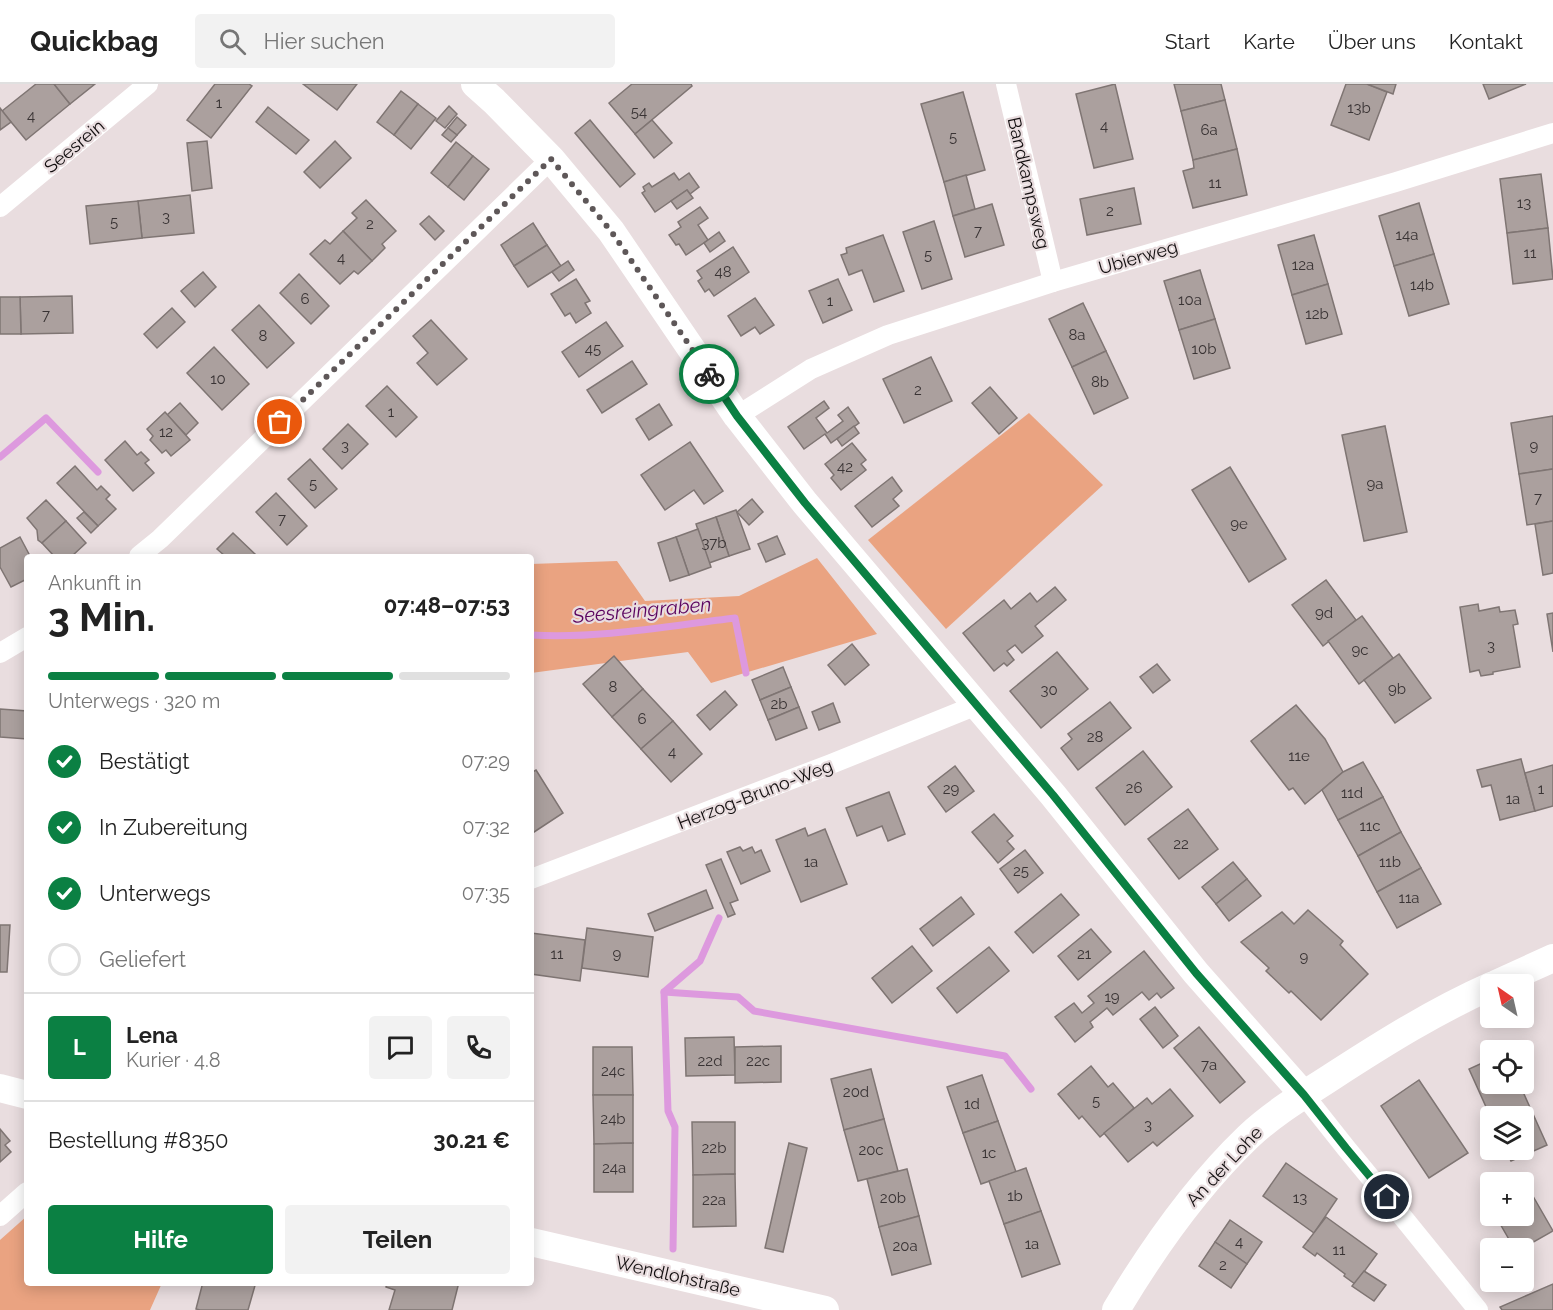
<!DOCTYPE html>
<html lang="de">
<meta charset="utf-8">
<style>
body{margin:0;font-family:Raleway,sans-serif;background:#f2f2f2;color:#222;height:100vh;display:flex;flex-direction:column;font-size:22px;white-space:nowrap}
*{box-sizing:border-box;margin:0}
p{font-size:20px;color:#767676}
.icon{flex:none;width:33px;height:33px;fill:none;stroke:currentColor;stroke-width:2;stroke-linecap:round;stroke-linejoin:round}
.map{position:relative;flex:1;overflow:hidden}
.side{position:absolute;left:24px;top:470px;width:510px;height:732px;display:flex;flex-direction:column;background:#fff;border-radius:6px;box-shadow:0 3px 15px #0003}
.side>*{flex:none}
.needle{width:39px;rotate:326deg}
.controls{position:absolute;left:1480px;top:890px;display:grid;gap:12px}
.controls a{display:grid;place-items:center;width:54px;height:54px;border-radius:6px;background:#fff;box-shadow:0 3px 15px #0003;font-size:30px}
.pin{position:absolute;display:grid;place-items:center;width:51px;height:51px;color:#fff;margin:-26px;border:3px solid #fff;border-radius:50%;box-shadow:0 2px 6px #0007}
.courier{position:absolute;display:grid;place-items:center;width:60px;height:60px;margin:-30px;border:4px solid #0b8043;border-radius:50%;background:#fff;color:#222;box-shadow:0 2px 8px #0007}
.summary em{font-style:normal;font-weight:700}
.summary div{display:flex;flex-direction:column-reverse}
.summary{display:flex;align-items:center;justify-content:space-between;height:102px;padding:0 24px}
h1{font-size:39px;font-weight:700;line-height:45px}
.bar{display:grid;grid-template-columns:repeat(4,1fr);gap:9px 6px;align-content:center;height:72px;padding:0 24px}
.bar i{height:8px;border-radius:4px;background:#e0e0e0}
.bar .active{background:#0b8043}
.bar p{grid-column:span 4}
.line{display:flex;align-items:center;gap:15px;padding:0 24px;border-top:2px solid #e0e0e0}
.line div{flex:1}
.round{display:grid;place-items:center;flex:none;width:63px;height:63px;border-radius:6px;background:#f2f2f2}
ol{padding:0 24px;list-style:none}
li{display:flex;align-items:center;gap:18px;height:66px}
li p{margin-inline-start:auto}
li .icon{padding:6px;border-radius:50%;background:#0b8043;color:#fff;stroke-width:4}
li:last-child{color:#767676}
li i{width:33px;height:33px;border:3px solid #e0e0e0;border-radius:50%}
.primary-button{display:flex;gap:12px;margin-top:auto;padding:12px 24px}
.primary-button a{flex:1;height:69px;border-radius:6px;background:#0b8043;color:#fff;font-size:24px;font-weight:700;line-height:69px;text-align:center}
.primary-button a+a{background:#f2f2f2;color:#222}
header{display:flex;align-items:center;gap:36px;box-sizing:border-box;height:84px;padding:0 30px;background:#fff;border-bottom:2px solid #e0e0e0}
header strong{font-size:28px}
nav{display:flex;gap:33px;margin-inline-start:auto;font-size:21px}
.search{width:420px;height:54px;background:#f2f2f2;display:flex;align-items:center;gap:15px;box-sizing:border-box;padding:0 21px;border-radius:6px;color:#767676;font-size:22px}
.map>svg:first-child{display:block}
.green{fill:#eaa381}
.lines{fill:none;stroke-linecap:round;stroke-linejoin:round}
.stream{stroke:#dd99de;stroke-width:7}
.building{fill:#aba09e;stroke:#7f7573;stroke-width:1.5}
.street{stroke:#fff;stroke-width:20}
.secondary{stroke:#fff;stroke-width:28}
.done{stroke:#5e5758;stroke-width:6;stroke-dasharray:0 10.8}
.route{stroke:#0b8043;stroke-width:8}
.labels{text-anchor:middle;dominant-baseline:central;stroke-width:4.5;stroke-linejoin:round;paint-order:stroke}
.number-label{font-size:15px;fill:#393334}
.street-label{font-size:18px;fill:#130f10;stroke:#e9dddf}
.water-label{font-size:20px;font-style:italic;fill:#5b045f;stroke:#e9dddf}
</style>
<header>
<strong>Quickbag</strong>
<div class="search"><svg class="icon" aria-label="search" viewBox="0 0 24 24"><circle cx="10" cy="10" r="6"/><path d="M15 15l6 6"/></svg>Hier suchen</div>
<nav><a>Start</a><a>Karte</a><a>Über uns</a><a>Kontakt</a></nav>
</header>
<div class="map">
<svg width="1553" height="1226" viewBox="0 0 1553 1226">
<rect width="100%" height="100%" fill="#e9dddf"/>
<g class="green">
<path d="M1029 329 1103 401 946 545 868 456Z"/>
<path d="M817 474 877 550 711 599 688 568 531 589V480L617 477 645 517 739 512Z"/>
<path d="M27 1132V1198L162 1199 150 1226H0V1156Z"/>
</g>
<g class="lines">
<g class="stream">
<path d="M0 373 46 334 98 388"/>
<path d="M531 551C599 555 668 542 735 534L746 589"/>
<path d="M664 908 738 913 754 927 1005 972 1031 1005"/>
<path d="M673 1165 675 1043 668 1027 664 908 700 877 719 834"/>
</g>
</g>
<g class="building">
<path d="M36 0H54L70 20 26 56 2 27Z"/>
<path d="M54 0H95L70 20Z"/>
<path d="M215 0H249L252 2 211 54 187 36Z"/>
<path d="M303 0H357L337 26Z"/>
<path d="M632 0H691L692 2 635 50 609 19Z"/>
<path d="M1115 0 1133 75 1094 84 1076 10Z"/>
<path d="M1174 0H1221L1225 16 1181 27Z"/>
<path d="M1346 0H1367L1387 8 1369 56 1331 41Z"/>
<path d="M1367 0H1396L1393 10Z"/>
<path d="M1483 0H1526L1489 15Z"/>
<path d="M401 7 418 20 394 51 377 38Z"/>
<path d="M963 8 985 86 944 98 921 20Z"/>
<path d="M1225 16 1237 65 1193 76 1181 27Z"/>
<path d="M418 20 436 34 411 65 394 51Z"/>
<path d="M449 22 457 30 445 44 436 37Z"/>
<path d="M268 23 309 56 296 70 256 38Z"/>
<path d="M0 24 11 38 0 46Z"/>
<path d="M457 33 466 41 457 51 448 44Z"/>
<path d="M590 36 635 90 620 103 575 49Z"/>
<path d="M652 36 672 59 654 74 635 50Z"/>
<path d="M448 44 457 51 451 58 442 51Z"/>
<path d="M207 57 212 104 192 107 187 59Z"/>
<path d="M335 57 351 74 320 104 304 88Z"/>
<path d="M456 58 473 72 448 103 431 89Z"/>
<path d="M1237 65 1247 111 1193 124 1183 87 1194 84 1193 76Z"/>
<path d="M473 72 489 85 464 116 448 103Z"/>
<path d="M674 89 679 96 689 89 699 103 690 110 687 106 655 128 642 109 645 107 643 103 649 99 652 103Z"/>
<path d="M1541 90 1548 144 1507 149 1500 95Z"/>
<path d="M966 91 975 125 953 132 944 98Z"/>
<path d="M1134 104 1141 140 1087 151 1080 115Z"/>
<path d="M687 106 693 114 677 125 671 117Z"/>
<path d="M190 111 194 149 142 154 138 117Z"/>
<path d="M366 116 396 147 382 160 385 164 372 177 343 147 357 134 352 129Z"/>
<path d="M138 117 142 154 90 160 86 122Z"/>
<path d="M1419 119 1434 170 1394 182 1379 132Z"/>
<path d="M992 120 1004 161 965 173 953 132Z"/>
<path d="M700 123 708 134 698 141 708 156 686 171 679 160 676 161 669 151 681 143 678 138Z"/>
<path d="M429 132 444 147 435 156 420 140Z"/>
<path d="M934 137 952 195 922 205 903 148Z"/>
<path d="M533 139 547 161 514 182 501 161Z"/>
<path d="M1548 144 1553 195 1513 200 1507 149Z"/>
<path d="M343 147 372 177 358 190 354 187 340 200 310 170 325 156 330 160Z"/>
<path d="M719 148 725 157 710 168 704 159Z"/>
<path d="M883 151 904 207 874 218 862 186 849 191 841 171 847 169 846 164Z"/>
<path d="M1314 151 1328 200 1292 211 1278 161Z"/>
<path d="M547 161 561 182 528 203 514 182Z"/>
<path d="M733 163 749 188 714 212 709 205 705 208 698 197 702 194 697 187Z"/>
<path d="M1434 170 1449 220 1409 232 1394 182Z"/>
<path d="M568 177 574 186 559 197 552 188Z"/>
<path d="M1200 186 1215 235 1179 246 1164 197Z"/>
<path d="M203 188 216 203 195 223 181 207Z"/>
<path d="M299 190 329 222 311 240 280 209Z"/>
<path d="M576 195 590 217 585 219 591 229 576 239 570 229 565 232 551 210Z"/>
<path d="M838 195 852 226 823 239 809 207Z"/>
<path d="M1328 200 1342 250 1306 260 1292 211Z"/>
<path d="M72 212 73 249 21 250 20 213Z"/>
<path d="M0 213H20L21 250H0Z"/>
<path d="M755 214 774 241 760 250 755 243 741 252 728 232Z"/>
<path d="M1083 219 1106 267 1072 283 1049 235Z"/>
<path d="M259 221 294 259 267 284 232 246Z"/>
<path d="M172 224 185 238 157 264 144 250Z"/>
<path d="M1215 235 1230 284 1194 295 1179 246Z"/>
<path d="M431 236 467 275 437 301 417 279 428 269 413 252Z"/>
<path d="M606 238 623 262 579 293 562 268Z"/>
<path d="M214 263 249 300 222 326 187 289Z"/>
<path d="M1106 267 1128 314 1094 330 1072 283Z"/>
<path d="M931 273 952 317 904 339 883 295Z"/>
<path d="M632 277 647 300 602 329 587 306Z"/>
<path d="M387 302 417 333 396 353 366 322Z"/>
<path d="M990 303 1017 334 999 350 972 319Z"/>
<path d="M824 317 829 324 816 334 827 349 843 337 838 331 848 323 859 339 831 359 825 350 804 365 788 343Z"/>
<path d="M180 319 198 339 186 351 167 331Z"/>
<path d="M659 320 672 341 649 356 636 335Z"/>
<path d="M165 328 190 356 171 372 166 366 162 369 150 356 153 352 147 345Z"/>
<path d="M1553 332V385L1519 390 1511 339Z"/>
<path d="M348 340 368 360 342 385 323 365Z"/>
<path d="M854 342 859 349 842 362 837 355Z"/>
<path d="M1385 342 1407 448 1364 457 1342 351Z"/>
<path d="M125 357 137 371 141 368 149 376 145 379 154 389 133 407 105 376Z"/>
<path d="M690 358 723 407 704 420 694 406 665 426 641 391Z"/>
<path d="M852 359 866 376 861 380 866 386 841 406 831 394 834 391 825 380Z"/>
<path d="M310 375 337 405 315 424 288 395Z"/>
<path d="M75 382 97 406 101 402 110 411 106 415 116 425 98 442 57 399Z"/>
<path d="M1230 383 1286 475 1249 498 1192 406Z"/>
<path d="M1553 385V437L1527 441 1519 390Z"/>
<path d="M892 393 902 407 893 415 899 422 872 443 855 422Z"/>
<path d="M276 409 307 442 287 461 256 428Z"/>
<path d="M752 415 763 428 749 441 737 428Z"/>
<path d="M46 416 66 437 42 459 38 456 37 446 27 434Z"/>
<path d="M736 426 750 465 729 472 716 433Z"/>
<path d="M84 428 98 442 91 449 77 434Z"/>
<path d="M716 433 729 472 709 479 696 440Z"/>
<path d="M66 437 86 459 72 472H54L42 459Z"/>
<path d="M1553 437V489L1543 491 1535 440Z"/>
<path d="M698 445 711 483 689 491 676 453Z"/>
<path d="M233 449 257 472H225L217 465Z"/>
<path d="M777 452 785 470 766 478 758 460Z"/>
<path d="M20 453 30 472H27V495L11 503 0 483V464Z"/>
<path d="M676 453 689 491 670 497 658 459Z"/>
<path d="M1326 496 1356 536 1323 562 1292 521Z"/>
<path d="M1055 503 1066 516 1035 542 1043 552 1022 569 1015 561 1007 567 1014 576 1007 582 1004 579 994 587 963 549 1004 516 1011 525 1030 509 1037 518Z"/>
<path d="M1478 520 1479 527 1499 523 1500 528 1515 526 1518 540 1513 541 1520 583 1493 588V590L1481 592 1479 586 1470 588 1460 523Z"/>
<path d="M1553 529V568L1547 530Z"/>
<path d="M1362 532 1393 574 1359 600 1328 557Z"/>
<path d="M852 560 869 581 845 601 828 581Z"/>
<path d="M1057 568 1088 605 1041 644 1010 607Z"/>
<path d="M1399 570 1431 614 1395 639 1364 596Z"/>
<path d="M614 572 643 605 612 633 583 600Z"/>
<path d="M1157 580 1170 596 1153 609 1140 593Z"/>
<path d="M783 583 791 603 760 616 752 596Z"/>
<path d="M791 603 799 623 768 636 760 616Z"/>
<path d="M643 605 673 637 641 665 612 633Z"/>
<path d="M725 607 737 621 710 646 697 631Z"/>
<path d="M1110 618 1131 644 1078 686 1061 664 1072 655 1068 650Z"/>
<path d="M833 619 840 638 819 646 812 628Z"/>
<path d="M1296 621 1325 655 1343 688 1305 720 1293 704 1289 706 1251 657Z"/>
<path d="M799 623 807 644 776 656 768 636Z"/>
<path d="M0 625 27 627V655L0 653Z"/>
<path d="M673 637 702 670 671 698 641 665Z"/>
<path d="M1143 667 1172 703 1125 741 1096 704Z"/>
<path d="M1521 675 1535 727 1500 736 1491 701 1482 703 1477 686Z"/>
<path d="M1363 678 1383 713 1338 736 1322 706 1343 688Z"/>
<path d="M1553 681V722L1535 727 1525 689Z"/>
<path d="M955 682 974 707 946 728 928 703Z"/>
<path d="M536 686 563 729 531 750V689Z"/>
<path d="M889 708 905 750 888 757 882 742 857 752 846 724Z"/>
<path d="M1383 713 1401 748 1358 772 1338 736Z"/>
<path d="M1188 725 1218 765 1179 795 1148 755Z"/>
<path d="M994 730 1013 752 1007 757 1014 765 998 779 972 748Z"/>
<path d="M805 744 808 752 825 745 847 800 801 818 776 756Z"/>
<path d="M1401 748 1421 784 1377 808 1358 772Z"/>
<path d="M740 763 743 767 752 763 755 769 761 766 770 787 741 800 727 768Z"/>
<path d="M1025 766 1043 789 1018 809 1000 785Z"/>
<path d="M721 775 738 816 730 819 735 830 728 833 706 781Z"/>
<path d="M1233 778 1247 795 1216 820 1202 803Z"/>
<path d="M1421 784 1441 820 1397 844 1377 808Z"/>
<path d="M1247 795 1261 812 1229 837 1216 820Z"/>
<path d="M706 806 713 824 655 847 648 830Z"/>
<path d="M1061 810 1079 831 1033 869 1015 848Z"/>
<path d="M961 813 974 830 933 862 920 845Z"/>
<path d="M1308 826 1343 857 1340 861 1368 890 1321 936 1291 907 1289 909 1266 887 1269 884 1241 858 1282 828 1294 840Z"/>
<path d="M0 841H10L7 888H0Z"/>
<path d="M587 844 653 853 648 893 582 884Z"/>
<path d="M1091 845 1111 868 1078 896 1058 872Z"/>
<path d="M531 849 585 856 580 897 531 890Z"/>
<path d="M912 862 932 887 892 919 872 894Z"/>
<path d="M989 863 1009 887 957 929 937 904Z"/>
<path d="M1144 867 1174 904 1161 914 1157 909 1149 916 1142 908 1113 931 1107 924 1090 938 1093 943 1075 958 1055 933 1074 919 1082 929 1094 919 1088 912Z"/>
<path d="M1155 923 1178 952 1163 964 1140 935Z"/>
<path d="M1199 943 1245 998 1220 1019 1174 964Z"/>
<path d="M734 953 735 991 686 992 685 954Z"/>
<path d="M781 962V998L735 999V963Z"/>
<path d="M593 963H632L633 1011H593Z"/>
<path d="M1491 975V999H1519L1547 1061 1511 1077 1505 1065H1524V1032H1491V1034L1469 985Z"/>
<path d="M1091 982 1108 1003 1113 999 1134 1024 1100 1053 1082 1032 1079 1035 1058 1010Z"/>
<path d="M871 985 884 1035 844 1046 831 995Z"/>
<path d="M982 991 998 1037 963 1049 947 1003Z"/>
<path d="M1419 996 1468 1069 1429 1094 1381 1022Z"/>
<path d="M1170 1005 1193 1032 1157 1062 1153 1058 1128 1078 1104 1049 1147 1014 1152 1020Z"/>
<path d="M593 1011H633V1059L594 1060Z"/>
<path d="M884 1035 898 1087 858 1097 844 1046Z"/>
<path d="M998 1037 1016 1088 981 1100 963 1049Z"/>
<path d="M692 1038H735V1090L693 1091Z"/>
<path d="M0 1045 10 1057 5 1061 11 1068 0 1078Z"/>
<path d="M633 1059V1108H594V1060Z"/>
<path d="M789 1059 807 1064 783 1168 765 1164Z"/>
<path d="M1286 1079 1337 1115 1314 1149 1263 1112Z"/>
<path d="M1026 1084 1041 1127 1004 1140 989 1097Z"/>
<path d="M907 1085 919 1132 879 1143 867 1095Z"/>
<path d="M735 1090 736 1142 693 1143V1091Z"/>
<path d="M1526 1100 1553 1147 1523 1164H1514L1495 1131H1524V1101Z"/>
<path d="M1041 1127 1060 1180 1022 1193 1004 1140Z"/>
<path d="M919 1132 931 1180 892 1191 879 1143Z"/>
<path d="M1326 1133 1377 1170 1355 1200 1344 1192 1345 1190 1317 1169 1315 1172 1303 1163Z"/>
<path d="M1230 1136 1262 1158 1247 1180 1215 1158Z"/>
<path d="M1215 1158 1247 1180 1231 1204 1199 1182Z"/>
<path d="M1364 1187 1386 1201 1374 1217 1352 1202Z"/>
<path d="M203 1198H256L248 1226H200L196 1225Z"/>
<path d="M387 1198H459L452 1226H389L395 1206 386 1203Z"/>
<path d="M1553 1200V1226H1502L1500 1223Z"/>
</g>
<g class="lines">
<g class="street">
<path d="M1006 0 1053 198"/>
<path d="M0 123 148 0"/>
<path d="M737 332 811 285 888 251 1053 198 1396 98 1553 49"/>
<path d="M139 472 160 455 551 75"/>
<path d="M0 569 27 553"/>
<path d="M531 795 831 680 977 621"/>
<path d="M1304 1011 1346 1064 1397 1126 1478 1226"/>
<path d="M0 1132 27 1108"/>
</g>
<g class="secondary">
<path d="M475 0 494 17 551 75 611 147 737 332 805 419 1053 711 1196 889 1304 1011"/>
<path d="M1496 900 1553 874"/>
<path d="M0 1004 27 1011"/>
<path d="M531 1158 825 1226"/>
<path d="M1116 1226C1153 1164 1195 1104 1248 1053 1273 1029 1304 1011 1333 992 1384 959 1435 927 1491 902"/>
</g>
</g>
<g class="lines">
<path class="done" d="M280 338 551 75 611 147 709 290"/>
<path class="route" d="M709 290 737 332 805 419 1053 711 1196 889 1304 1011 1346 1064 1387 1113"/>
</g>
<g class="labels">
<g class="number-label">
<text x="219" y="19">1</text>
<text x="1359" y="24">13b</text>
<text x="639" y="28">54</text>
<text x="31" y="32">4</text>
<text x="1104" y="42">4</text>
<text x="1209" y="46">6a</text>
<text x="953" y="53">5</text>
<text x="1215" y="99">11</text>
<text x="1524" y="119">13</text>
<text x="1110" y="127">2</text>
<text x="166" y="133">3</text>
<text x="114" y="138">5</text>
<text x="370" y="140">2</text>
<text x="978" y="147">7</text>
<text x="1407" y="151">14a</text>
<text x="1530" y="169">11</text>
<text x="928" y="171">5</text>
<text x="341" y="174">4</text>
<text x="1303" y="181">12a</text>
<text x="723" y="188">48</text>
<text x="1422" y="201">14b</text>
<text x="305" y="215">6</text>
<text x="1190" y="216">10a</text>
<text x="830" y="217">1</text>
<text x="1317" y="230">12b</text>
<text x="46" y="231">7</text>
<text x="1077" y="251">8a</text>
<text x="263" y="252">8</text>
<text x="593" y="265">45</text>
<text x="1204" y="265">10b</text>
<text x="218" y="295">10</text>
<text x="1100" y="298">8b</text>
<text x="918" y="306">2</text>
<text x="391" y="328">1</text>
<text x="166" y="348">12</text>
<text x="345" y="362">3</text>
<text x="1534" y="362">9</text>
<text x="845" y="383">42</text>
<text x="313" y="400">5</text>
<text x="1375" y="400">9a</text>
<text x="1538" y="414">7</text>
<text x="282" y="435">7</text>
<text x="1239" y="440">9e</text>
<text x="714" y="459">37b</text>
<text x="1324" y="529">9d</text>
<text x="1491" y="562">3</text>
<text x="1360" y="566">9c</text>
<text x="613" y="603">8</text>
<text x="1397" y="605">9b</text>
<text x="1049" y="606">30</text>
<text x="779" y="620">2b</text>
<text x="642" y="635">6</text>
<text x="1095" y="653">28</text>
<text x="672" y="668">4</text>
<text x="1299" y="672">11e</text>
<text x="1134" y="704">26</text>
<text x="951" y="705">29</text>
<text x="1541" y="705">1</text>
<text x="1352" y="709">11d</text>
<text x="1513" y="715">1a</text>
<text x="1370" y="742">11c</text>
<text x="1181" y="760">22</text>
<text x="811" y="778">1a</text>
<text x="1390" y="778">11b</text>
<text x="1021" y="787">25</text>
<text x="1409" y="814">11a</text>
<text x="557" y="870">11</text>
<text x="617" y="870">9</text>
<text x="1084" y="870">21</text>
<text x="1304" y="873">9</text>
<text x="1112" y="913">19</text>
<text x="710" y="977">22d</text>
<text x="758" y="977">22c</text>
<text x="1209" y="981">7a</text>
<text x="613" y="987">24c</text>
<text x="856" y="1008">20d</text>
<text x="1096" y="1017">5</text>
<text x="972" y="1020">1d</text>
<text x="613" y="1035">24b</text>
<text x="1148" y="1041">3</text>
<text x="714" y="1064">22b</text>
<text x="871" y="1066">20c</text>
<text x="989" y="1069">1c</text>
<text x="614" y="1084">24a</text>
<text x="1015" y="1112">1b</text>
<text x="893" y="1114">20b</text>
<text x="1300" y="1114">13</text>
<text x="714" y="1116">22a</text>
<text x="1239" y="1158">4</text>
<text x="1032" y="1160">1a</text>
<text x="905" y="1162">20a</text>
<text x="1339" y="1166">11</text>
<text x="1223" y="1181">2</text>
</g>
<g class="street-label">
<text transform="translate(74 62) rotate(-40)">Seesrein</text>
<text transform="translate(1029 99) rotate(77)">Bandkampsweg</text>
<text transform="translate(1138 173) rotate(-16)">Ubierweg</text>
<text transform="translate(755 710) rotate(-21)">Herzog-Bruno-Weg</text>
<text transform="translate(1224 1082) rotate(-47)">An der Lohe</text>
<text transform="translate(678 1192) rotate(13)">Wendlohstraße</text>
</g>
<g class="water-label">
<text transform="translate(642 526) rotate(-5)">Seesreingraben</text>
</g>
</g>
</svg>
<div class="controls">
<a><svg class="needle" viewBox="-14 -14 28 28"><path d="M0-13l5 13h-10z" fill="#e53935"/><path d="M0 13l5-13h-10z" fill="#767676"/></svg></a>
<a><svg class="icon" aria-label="locate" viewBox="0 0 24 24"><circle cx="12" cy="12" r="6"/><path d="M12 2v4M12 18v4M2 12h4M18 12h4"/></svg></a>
<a><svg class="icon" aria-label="layers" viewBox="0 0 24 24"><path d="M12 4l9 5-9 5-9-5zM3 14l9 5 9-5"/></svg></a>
<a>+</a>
<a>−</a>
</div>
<div class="pin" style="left:280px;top:338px;background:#ea580c"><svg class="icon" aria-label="bag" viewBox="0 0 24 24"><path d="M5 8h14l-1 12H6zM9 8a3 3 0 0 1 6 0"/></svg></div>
<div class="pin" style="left:1387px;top:1113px;background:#1f2937"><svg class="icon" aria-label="home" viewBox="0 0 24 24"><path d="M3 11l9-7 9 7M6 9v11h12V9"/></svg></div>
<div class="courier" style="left:709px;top:290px"><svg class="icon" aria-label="bike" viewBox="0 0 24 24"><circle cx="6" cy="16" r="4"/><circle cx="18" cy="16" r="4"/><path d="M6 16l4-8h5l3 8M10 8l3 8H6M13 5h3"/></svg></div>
<section class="side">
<div class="summary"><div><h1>3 Min.</h1><p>Ankunft in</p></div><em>07:48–07:53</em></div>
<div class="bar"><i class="active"></i><i class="active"></i><i class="active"></i><i></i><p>Unterwegs · 320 m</p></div>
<ol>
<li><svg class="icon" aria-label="check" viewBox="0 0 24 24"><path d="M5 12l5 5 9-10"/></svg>Bestätigt<p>07:29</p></li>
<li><svg class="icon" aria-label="check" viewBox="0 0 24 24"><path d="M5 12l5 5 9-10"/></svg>In Zubereitung<p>07:32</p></li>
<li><svg class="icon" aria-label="check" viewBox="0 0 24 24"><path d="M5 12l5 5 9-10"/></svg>Unterwegs<p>07:35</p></li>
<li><i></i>Geliefert</li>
</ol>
<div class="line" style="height:108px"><b class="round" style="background:#0b8043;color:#fff">L</b><div><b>Lena</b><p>Kurier · 4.8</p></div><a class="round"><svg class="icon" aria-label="chat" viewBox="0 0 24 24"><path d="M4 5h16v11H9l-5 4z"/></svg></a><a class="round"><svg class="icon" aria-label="phone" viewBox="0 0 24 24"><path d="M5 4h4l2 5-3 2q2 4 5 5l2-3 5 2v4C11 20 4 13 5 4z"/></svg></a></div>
<div class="line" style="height:78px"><div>Bestellung #8350</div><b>30.21 €</b></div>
<div class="primary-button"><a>Hilfe</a><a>Teilen</a></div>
</section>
</div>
